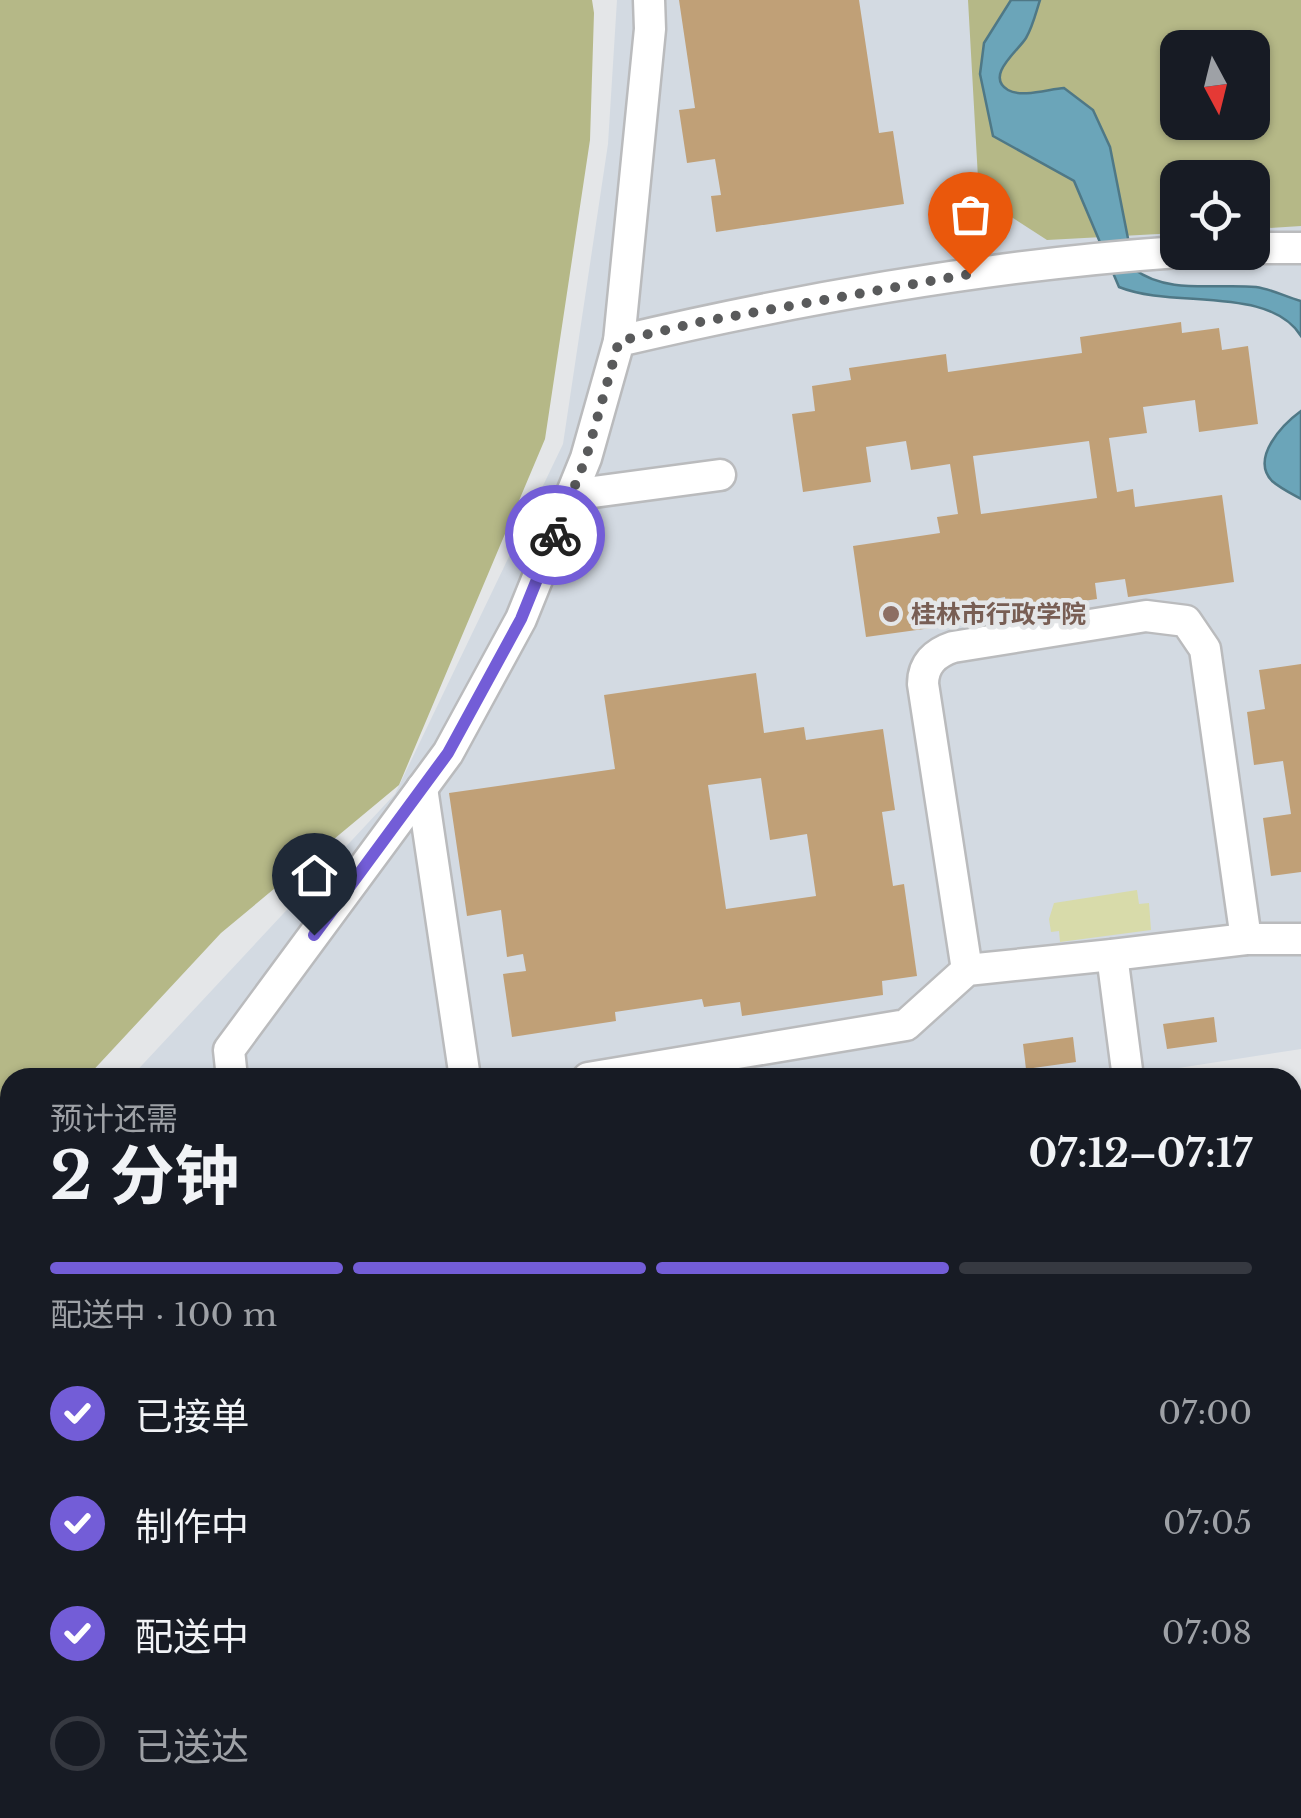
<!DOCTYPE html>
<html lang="zh">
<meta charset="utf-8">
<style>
body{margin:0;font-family:"Libre Baskerville","Noto Sans SC",serif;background:#20242c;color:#f1f3f6;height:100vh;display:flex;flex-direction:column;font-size:38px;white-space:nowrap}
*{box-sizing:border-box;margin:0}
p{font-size:32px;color:#9ea1a6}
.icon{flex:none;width:55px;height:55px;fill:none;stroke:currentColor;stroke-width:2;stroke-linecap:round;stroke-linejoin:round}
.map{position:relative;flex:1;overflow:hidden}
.panel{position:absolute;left:0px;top:1068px;width:1302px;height:752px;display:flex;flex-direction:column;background:#171b24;border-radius:30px 30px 0 0;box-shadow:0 2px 8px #0004}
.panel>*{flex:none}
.needle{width:65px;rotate:173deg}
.buttons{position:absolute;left:1160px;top:30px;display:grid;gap:20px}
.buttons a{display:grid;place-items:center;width:110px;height:110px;border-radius:20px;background:#171b24;box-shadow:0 2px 8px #0004;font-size:50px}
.pin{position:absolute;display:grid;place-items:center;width:85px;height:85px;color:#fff;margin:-102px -42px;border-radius:50% 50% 50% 0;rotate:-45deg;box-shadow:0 0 10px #0007}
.pin .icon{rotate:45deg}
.courier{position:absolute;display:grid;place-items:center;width:100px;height:100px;margin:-50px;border:8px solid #735dd7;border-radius:50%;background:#fff;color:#222;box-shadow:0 2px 12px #0007}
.summary em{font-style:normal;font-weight:700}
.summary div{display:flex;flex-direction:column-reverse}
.summary{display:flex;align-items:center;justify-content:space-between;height:170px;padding:0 50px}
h1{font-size:65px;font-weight:700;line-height:75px}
.bar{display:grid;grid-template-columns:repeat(4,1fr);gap:15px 10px;align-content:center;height:120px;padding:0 50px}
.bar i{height:12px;border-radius:8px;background:#363941}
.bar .on{background:#735dd7}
.bar p{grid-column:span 4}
ol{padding:0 50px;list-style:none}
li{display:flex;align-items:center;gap:30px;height:110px}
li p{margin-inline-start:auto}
li .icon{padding:10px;border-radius:50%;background:#735dd7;color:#fff;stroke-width:4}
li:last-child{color:#9ea1a6}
li i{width:55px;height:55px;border:5px solid #363941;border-radius:50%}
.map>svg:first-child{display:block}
.built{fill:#d3dae2;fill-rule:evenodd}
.green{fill:#d8dbaa}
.forest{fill:#b5b887;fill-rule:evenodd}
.water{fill:#6ba5b9;stroke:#4f7886;stroke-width:2.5}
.building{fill:#c0a077;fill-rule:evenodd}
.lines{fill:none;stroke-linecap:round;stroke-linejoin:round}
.minor-casing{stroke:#babbbd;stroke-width:35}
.highway-casing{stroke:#babbbd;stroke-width:48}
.minor{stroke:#fff;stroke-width:30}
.highway{stroke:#fff;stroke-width:42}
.done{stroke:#595a5b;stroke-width:10;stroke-dasharray:0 18}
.route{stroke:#735dd7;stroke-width:12}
.education-dot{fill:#8d6e63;stroke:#e4e6e8;stroke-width:4}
.labels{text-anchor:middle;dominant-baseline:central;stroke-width:9;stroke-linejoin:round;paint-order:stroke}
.education-label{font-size:25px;font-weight:bold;fill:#785e54;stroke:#e4e6e8;text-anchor:start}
</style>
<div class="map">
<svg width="1301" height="1818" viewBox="0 0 1301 1818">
<rect width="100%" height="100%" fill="#e4e6e8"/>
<path class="built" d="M617 0H1301V1049L1114 1078H130L395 794 563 444 608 144ZM1178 48H1252V122H1178ZM1178 178H1252V252H1178Z"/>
<g class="green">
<path d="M1137 890 1139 904 1149 903 1151 930 1060 942 1059 931 1051 932 1049 919 1054 903Z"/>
<path d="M1301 1277V1818H1280L1279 1810H1292V1279Z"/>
</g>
<g class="forest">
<path d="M0 0H592L594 13 590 140 545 439 399 785 221 933 87 1077 10 1078V1160L0 1171Z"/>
<path d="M968 0H1301V226L1253 229 1252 178H1178L1177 233 1047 240 979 196ZM1178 48H1252V122H1178Z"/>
<path d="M10 1461V1810H1274L1275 1818H0V1463Z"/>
</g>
<g class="water">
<path d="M1011 0H1040C1036 12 1033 26 1026 38 1019 50 984 76 1008 90 1022 98 1049 89 1064 88L1093 110 1110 147 1134 269C1168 295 1217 283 1256 287 1271 289 1286 297 1301 301V336C1269 285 1173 309 1119 287L1074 181 993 136 980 74 984 43Z"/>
<path d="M1301 411V499C1292 494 1280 488 1272 481 1250 458 1283 424 1301 411Z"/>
</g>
<g class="building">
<path d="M679 0H859L879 133 893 131 904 204 716 232 711 196 721 195 715 159 687 163 679 110 695 108Z"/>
<path d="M1181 322 1182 333 1219 328 1222 350 1248 346 1258 424 1199 432 1195 400 1143 407 1147 433 1109 438 1117 492 1133 489 1135 507 1222 495 1234 582 1128 597 1125 579 1095 583 1097 599 1007 612 1005 597 979 602 982 621 866 637 853 546 940 533 937 517 958 514 950 464 911 470 906 441 866 447 871 482 803 492 792 414 815 411 812 386 851 380 849 368 946 354 948 372 1082 353 1080 337ZM1089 441 1097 498 981 514 973 456Z"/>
<path d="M1301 664V872L1271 876 1263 818 1291 814 1283 761 1254 765 1247 712 1265 709 1259 670Z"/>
<path d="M756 673 764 733 804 727 806 740 883 729 895 810 882 812 893 886 904 884 917 976 882 981 883 995 742 1016 740 1002 704 1007 702 999 615 1012 616 1021 512 1037 503 974 526 971 523 954 507 957 501 910 467 916 449 793 615 769 604 695ZM761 778 770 840 807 834 816 896 726 909 708 785Z"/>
<path d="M1214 1017 1217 1042 1167 1049 1163 1024Z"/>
<path d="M1073 1037 1076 1062 1026 1069 1023 1044Z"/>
</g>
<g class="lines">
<g class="minor-casing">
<g id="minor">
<path d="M1252 248H1301"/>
<path d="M619 341 650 29 649 0"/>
<path d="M571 495 720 475"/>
<path d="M422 788 465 1078"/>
<path d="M967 970 923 684C923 664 935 653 953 647L1146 616 1186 621 1205 649 1246 939"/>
<path d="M232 1078 229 1050 448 753 521 619 586 458 619 341C802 298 990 265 1178 252"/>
<path d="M588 1078 906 1025 967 970 1112 955"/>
<path d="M1128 1078 1112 955 1246 939H1301"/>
<path d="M328 1810 329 1818"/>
<path d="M446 1810V1818"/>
<path d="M931 1810 933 1818"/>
</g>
</g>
<g class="highway-casing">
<g id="highway">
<path d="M1292 1119 1301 1118"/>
<path d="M1292 1189 1301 1188"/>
<path d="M0 1316 10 1315"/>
<path d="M0 1367 10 1366"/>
</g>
</g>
<use href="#minor" class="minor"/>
<use href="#highway" class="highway"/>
</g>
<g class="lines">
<path class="done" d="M555 535 586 458 619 341 700 322 970 274"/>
<path class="route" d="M314 935 448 753 521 619 555 535"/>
</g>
<circle class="education-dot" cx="891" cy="614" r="10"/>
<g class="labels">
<g class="education-label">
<text x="911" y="614">桂林市行政学院</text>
</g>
</g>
</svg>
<div class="buttons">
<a><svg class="needle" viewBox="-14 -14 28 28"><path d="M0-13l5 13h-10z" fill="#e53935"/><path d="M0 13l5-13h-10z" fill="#9ea1a6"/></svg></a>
<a><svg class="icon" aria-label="locate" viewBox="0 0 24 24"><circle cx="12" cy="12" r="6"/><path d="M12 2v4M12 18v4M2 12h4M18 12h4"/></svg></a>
</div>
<div class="pin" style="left:970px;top:274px;background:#ea580c"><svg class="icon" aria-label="bag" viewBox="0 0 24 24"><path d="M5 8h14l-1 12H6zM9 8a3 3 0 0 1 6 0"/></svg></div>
<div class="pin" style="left:314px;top:935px;background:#1f2937"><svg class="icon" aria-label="home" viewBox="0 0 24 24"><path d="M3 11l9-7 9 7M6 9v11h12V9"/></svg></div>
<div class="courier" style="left:555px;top:535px"><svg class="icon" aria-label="bike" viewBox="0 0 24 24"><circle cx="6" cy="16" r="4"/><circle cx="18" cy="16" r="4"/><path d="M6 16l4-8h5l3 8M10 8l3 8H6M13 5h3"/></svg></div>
<section class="panel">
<div class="summary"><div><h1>2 分钟</h1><p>预计还需</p></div><em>07:12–07:17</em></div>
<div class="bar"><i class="on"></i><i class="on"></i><i class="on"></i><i></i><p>配送中 · 100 m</p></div>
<ol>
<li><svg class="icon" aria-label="check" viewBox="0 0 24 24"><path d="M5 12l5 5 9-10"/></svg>已接单<p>07:00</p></li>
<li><svg class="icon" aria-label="check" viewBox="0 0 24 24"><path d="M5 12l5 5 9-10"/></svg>制作中<p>07:05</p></li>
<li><svg class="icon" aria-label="check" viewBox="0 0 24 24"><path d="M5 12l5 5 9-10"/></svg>配送中<p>07:08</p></li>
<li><i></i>已送达</li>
</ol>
</section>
</div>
